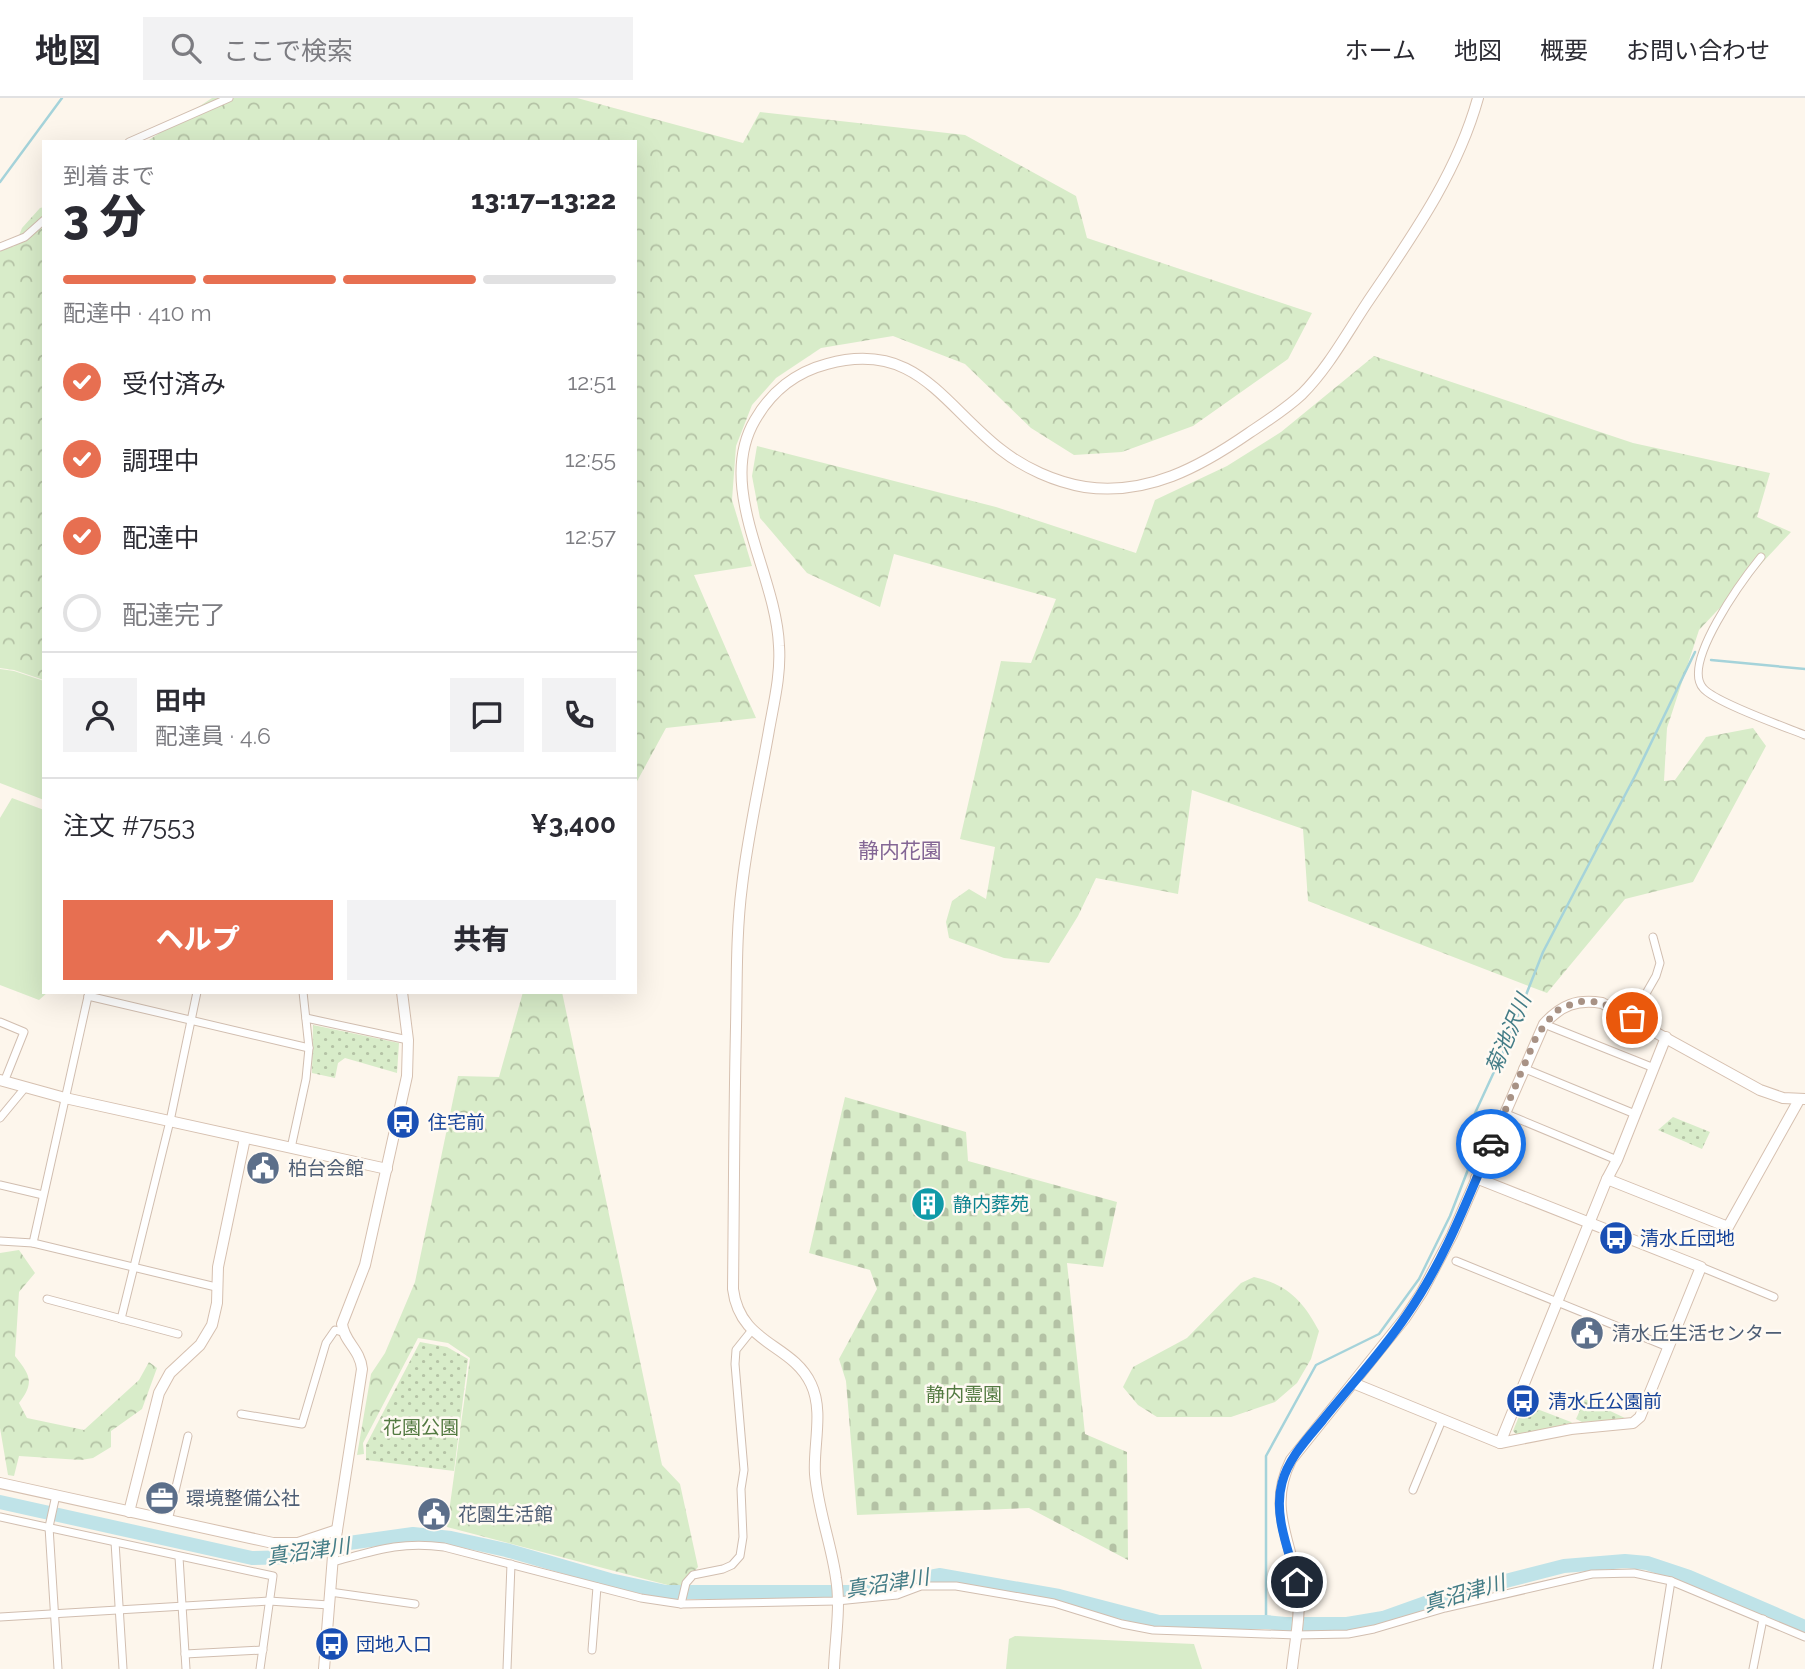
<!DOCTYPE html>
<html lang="ja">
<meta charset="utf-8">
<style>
body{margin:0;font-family:Raleway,"Noto Sans JP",sans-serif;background:#f2f2f3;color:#2b2b33;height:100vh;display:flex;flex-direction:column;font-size:26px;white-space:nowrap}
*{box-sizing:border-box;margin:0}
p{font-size:23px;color:#7c7c81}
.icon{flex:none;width:38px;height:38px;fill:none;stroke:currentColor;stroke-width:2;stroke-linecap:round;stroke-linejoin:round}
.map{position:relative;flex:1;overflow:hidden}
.panel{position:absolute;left:42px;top:42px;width:595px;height:854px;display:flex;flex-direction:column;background:#fff;border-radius:0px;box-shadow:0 7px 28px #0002}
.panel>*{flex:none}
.pin{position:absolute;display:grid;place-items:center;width:60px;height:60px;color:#fff;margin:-30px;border:4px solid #fff;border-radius:50%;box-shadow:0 2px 7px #0007}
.courier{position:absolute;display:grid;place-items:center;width:70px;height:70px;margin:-35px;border:5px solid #1a73e8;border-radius:50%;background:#fff;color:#222;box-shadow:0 2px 9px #0007}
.overview em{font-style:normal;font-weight:800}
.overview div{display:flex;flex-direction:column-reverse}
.overview{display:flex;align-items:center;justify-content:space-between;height:119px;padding:0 21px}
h1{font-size:46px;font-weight:800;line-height:52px}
.bar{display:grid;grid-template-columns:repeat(4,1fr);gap:10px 7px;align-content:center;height:84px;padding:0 21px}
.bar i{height:9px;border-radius:5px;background:#e1e1e2}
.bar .selected{background:#e76f51}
.bar p{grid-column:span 4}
.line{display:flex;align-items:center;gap:18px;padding:0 21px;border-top:2px solid #e1e1e2}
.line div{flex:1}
.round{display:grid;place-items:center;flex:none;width:74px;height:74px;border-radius:0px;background:#f2f2f3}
ol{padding:0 21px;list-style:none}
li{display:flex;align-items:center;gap:21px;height:77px}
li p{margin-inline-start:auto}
li .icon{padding:7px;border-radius:50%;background:#e76f51;color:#fff;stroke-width:4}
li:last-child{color:#7c7c81}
li i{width:38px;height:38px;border:4px solid #e1e1e2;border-radius:50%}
.button{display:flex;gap:14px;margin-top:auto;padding:14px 21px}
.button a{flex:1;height:80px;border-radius:0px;background:#e76f51;color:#fff;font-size:28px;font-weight:800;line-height:80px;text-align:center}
.button a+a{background:#f2f2f3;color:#2b2b33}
header{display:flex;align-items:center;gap:42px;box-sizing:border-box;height:98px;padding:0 35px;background:#fff;border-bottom:2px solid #e1e1e2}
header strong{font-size:33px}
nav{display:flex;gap:38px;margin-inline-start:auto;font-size:24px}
.search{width:490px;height:63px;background:#f2f2f3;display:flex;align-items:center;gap:18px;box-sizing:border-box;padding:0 24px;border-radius:0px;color:#7c7c81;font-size:26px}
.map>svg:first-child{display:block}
.green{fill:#d8ecc9}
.forest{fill:url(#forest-crowns)}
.cemetery{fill:url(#cemetery-stones)}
.park{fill:url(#park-dots)}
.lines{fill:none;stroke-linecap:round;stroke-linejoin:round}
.stream{stroke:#a5d3da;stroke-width:2.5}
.river{stroke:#bfe3e8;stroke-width:14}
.street-casing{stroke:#d1beb0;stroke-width:9}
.secondary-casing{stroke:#d6c0b0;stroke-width:12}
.street{stroke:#fff;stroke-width:7}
.secondary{stroke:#fff;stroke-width:10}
.done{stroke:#a89285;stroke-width:7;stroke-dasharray:0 12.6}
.route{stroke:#1a73e8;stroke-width:9}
.labels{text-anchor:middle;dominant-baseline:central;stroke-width:5;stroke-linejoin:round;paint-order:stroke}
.transit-label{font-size:19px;fill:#164399;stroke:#fffaf3;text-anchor:start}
.service-label{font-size:19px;fill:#4e5e75;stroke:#fffaf3;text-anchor:start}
.culture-label{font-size:19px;fill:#0d838f;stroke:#fffaf3;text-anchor:start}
.park-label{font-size:19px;fill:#537a41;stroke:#fffaf3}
.neighbourhood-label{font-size:21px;fill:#846695;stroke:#fffaf3}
.water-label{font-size:21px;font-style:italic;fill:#437c86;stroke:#fffaf3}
</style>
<header>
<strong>地図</strong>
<div class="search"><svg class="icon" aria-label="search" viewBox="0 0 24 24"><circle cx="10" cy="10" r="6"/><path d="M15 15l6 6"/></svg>ここで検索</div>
<nav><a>ホーム</a><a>地図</a><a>概要</a><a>お問い合わせ</a></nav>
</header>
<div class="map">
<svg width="1805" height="1571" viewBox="0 0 1805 1571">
<defs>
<pattern id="forest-crowns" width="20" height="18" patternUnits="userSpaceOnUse" patternTransform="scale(1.75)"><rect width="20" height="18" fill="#d8ecc9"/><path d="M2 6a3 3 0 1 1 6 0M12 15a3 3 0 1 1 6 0" fill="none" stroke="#b4c2a5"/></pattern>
<pattern id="cemetery-stones" width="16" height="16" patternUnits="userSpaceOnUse" patternTransform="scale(1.75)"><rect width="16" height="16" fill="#d8ecc9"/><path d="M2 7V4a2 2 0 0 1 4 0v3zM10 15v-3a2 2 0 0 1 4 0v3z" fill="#b4c2a5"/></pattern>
<pattern id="park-dots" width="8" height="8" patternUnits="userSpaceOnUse" patternTransform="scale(1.75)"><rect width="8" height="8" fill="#d8ecc9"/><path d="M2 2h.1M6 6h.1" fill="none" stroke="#b4c2a5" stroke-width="1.8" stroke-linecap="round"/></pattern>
</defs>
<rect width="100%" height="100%" fill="#fdf6ec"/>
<g class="green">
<path d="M0 571 14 573 44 583V702L0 685Z"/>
<path d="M12 700 44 712V894H48L39 902 0 887V720Z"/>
<path d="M1015 1538 1194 1546 1202 1571H1006L1009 1541Z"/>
</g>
<g class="forest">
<path d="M212 0H577L743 45 760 14 965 37 1076 98 1087 140 1312 215 1288 261 1193 328 1122 354 1074 357 1031 330 965 266 893 238 821 250 776 280 752 307 736 348 732 402 752 468 694 477 756 620 666 630 635 687V44H146Z"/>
<path d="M44 109V582L14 572 0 570V152L15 148 22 130 40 110Z"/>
<path d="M1374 258 1633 345 1770 375 1757 419 1791 434 1699 532 1667 630 1664 683 1675 682 1706 639 1753 630 1766 648 1693 784 1625 801 1547 895 1308 803 1303 731 1192 692 1178 796 1096 780 1078 818 1049 865 1004 860 949 840 946 824 952 803 969 791 986 801 995 749 960 741 1001 563 1031 565 1056 501 894 456 880 509 807 475 760 420 752 378 757 348 996 409 1136 455 1155 402 1227 368 1281 334Z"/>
<path d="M523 894H562L662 1367 680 1386 698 1469 679 1490 447 1429 470 1260 448 1245 418 1240 363 1345 364 1356 357 1357 371 1276 385 1255 415 1184 458 978 499 979Z"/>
<path d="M19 1152 35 1175 19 1194 15 1258C30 1277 35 1284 19 1305L27 1320 84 1332 139 1282 149 1264 157 1270 142 1311 111 1333V1349L93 1360 81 1362 19 1358 14 1378 8 1377 0 1330V1155Z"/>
<path d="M1254 1179C1287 1186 1304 1204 1319 1233L1311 1261 1297 1285 1275 1304 1231 1319H1157L1138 1307 1123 1289 1133 1269 1187 1240 1241 1185Z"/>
</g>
<path class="cemetery" d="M845 999 966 1034 968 1063 1117 1104 1103 1169 1067 1165 1085 1336 1127 1354 1128 1462 1029 1410 857 1417 846 1283 839 1261 877 1191 870 1172 809 1155Z"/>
<g class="park">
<path d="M313 927 399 945 397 975 345 960 338 965 335 980 312 975Z"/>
<path d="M1673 1019 1710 1034 1702 1051 1658 1032Z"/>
<path d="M420 1244 447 1249 468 1261 454 1373 366 1362V1347Z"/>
<path d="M1585 1301 1627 1321 1582 1324 1576 1321Z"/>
<path d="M1524 1306 1571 1324 1572 1325 1517 1337 1513 1333Z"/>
</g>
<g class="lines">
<g class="stream">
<path d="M0 84 62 0"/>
<path d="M1711 562 1805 571"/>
<path d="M1266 1524V1358L1316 1267 1379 1236 1419 1181 1450 1118 1481 1038V1034L1470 1026 1505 950 1543 854 1636 676 1695 554"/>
</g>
<path class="river" d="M0 1404 252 1460 293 1459 349 1445 413 1436 451 1440 506 1452 610 1482 666 1494H851L939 1477 1059 1498 1159 1524H1266L1285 1526H1347L1383 1520 1439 1500 1564 1468 1625 1463 1647 1465 1689 1479 1805 1529"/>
<g class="street-casing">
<g id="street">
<path d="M129 44 229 0"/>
<path d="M0 149 25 139 44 122"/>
<path d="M1761 459C1744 480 1681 565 1703 590 1714 604 1785 629 1805 637"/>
<path d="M88 898 309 950"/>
<path d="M306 920 408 942"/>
<path d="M1632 920 1656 878 1660 865 1653 839"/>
<path d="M0 924 24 934 4 984"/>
<path d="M1544 926 1654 970"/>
<path d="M1523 970 1635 1016"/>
<path d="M1504 1015 1617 1062"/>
<path d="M0 1020 24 991"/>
<path d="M291 1050 306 981 309 950 303 894"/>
<path d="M0 1087 43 1097"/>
<path d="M0 1143 33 1145 216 1189"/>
<path d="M33 1145 89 894"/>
<path d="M1456 1163 1668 1249"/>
<path d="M1701 1169 1774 1199"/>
<path d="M47 1201 178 1236"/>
<path d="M121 1221 170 1023 197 894"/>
<path d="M241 1316 302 1326 326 1245 335 1232 342 1234"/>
<path d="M1413 1392 1442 1322"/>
<path d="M56 1397 49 1429 58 1571"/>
<path d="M0 1419 273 1478 260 1571"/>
<path d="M168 1423 188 1338"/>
<path d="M115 1444 123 1571"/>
<path d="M179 1459 186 1571"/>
<path d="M333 1464C374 1453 400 1443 444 1449L641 1500 681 1506 837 1503 897 1497 921 1488H956L1054 1505 1122 1526 1153 1532 1296 1537 1348 1536 1374 1531 1445 1510 1592 1476 1634 1475 1671 1483 1805 1539"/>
<path d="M330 1494 415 1506"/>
<path d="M681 1506 686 1485 693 1477 723 1471 732 1467 740 1458 743 1439 741 1391 744 1372 735 1266 736 1252 752 1232"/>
<path d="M0 1519 269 1503 329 1507"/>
<path d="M592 1552 597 1489"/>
<path d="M185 1556 263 1552"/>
<path d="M507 1571 511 1466"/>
<path d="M1657 1571 1671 1483"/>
<path d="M1753 1571 1763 1521"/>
</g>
</g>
<g class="secondary-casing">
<g id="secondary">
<path d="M0 982 65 1000 387 1071"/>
<path d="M1607 1081 1617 1062 1666 939"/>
<path d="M1353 1285 1500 1345 1571 1331 1633 1325 1640 1319 1701 1169 1476 1080"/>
<path d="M1500 1345 1607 1081 1728 1129 1799 1002"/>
<path d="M0 1385 273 1445H298L337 1432"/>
<path d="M129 1414 159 1295 170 1275 200 1247 212 1227 217 1205 218 1169 245 1040"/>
<path d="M324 1571 333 1458 362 1271C360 1251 344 1244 342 1226L365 1167 407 978 408 942 402 894"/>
<path d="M834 1571C835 1542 841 1509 836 1480 831 1445 818 1412 815 1376 813 1348 824 1313 811 1286 792 1245 740 1247 733 1191 734 1103 734 1016 736 929 737 882 736 834 742 788 748 736 760 684 769 632 774 604 781 576 779 548 776 474 715 390 755 322 771 294 796 274 827 266 915 242 942 305 1000 351 1024 370 1055 384 1085 389 1147 398 1200 369 1249 335 1267 323 1286 311 1302 296 1328 270 1347 235 1367 205 1411 140 1457 76 1478 0"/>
<path d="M1292 1571C1295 1543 1302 1512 1297 1484 1289 1438 1268 1408 1291 1362L1405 1220 1422 1194 1452 1137 1544 926C1561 907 1577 901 1602 905L1760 992 1783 1000 1805 1001"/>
</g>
</g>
<use href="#street" class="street"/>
<use href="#secondary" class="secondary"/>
</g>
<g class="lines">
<path class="done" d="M1491 1046 1537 937 1556 913 1576 904 1588 903 1602 905 1632 920"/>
<path class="route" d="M1297 1484C1289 1453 1273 1417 1282 1385 1288 1361 1307 1341 1322 1323 1350 1288 1381 1255 1406 1218 1443 1165 1466 1105 1491 1046"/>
</g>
<defs>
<g id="bus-disc" transform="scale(1.75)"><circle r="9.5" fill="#1a4fb4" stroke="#fffaf3"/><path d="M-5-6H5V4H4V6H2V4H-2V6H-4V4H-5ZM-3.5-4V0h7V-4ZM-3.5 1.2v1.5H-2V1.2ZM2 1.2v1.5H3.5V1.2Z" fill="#fff"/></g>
<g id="civic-disc" transform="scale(1.75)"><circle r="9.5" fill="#5c6f8a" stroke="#fffaf3"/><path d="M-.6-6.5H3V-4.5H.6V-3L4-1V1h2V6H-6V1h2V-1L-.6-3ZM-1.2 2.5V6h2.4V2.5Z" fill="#fff"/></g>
<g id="building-disc" transform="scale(1.75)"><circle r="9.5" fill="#0f9aa8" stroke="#fffaf3"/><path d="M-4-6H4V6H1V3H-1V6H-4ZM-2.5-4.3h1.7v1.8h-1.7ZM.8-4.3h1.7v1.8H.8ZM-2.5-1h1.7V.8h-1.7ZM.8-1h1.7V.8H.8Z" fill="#fff"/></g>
<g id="office-disc" transform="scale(1.75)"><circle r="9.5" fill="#5c6f8a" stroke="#fffaf3"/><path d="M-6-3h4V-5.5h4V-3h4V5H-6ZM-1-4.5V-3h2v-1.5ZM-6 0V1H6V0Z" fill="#fff"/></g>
</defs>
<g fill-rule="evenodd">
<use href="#bus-disc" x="403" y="1024"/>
<use href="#civic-disc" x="263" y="1070"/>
<use href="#building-disc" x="928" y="1106"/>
<use href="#bus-disc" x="1616" y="1140"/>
<use href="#civic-disc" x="1587" y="1235"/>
<use href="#bus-disc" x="1523" y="1303"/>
<use href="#office-disc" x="162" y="1400"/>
<use href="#civic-disc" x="434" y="1416"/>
<use href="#bus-disc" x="332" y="1546"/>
</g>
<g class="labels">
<g class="transit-label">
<text x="428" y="1024">住宅前</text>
<text x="1640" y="1140">清水丘団地</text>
<text x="1548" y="1303">清水丘公園前</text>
<text x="356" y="1546">団地入口</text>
</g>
<g class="service-label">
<text x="288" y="1070">柏台会館</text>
<text x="1612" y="1235">清水丘生活センター</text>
<text x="186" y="1400">環境整備公社</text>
<text x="458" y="1416">花園生活館</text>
</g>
<g class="culture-label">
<text x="953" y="1106">静内葬苑</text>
</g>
<g class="park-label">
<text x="964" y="1296">静内霊園</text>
<text x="421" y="1329">花園公園</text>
</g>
<g class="neighbourhood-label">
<text x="900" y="752">静内花園</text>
</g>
<g class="water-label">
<text transform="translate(1508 936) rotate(-67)">菊池沢川</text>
<text transform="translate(308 1453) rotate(-8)">真沼津川</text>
<text transform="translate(887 1485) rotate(-9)">真沼津川</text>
<text transform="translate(1464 1495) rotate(-16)">真沼津川</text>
</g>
</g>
</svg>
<div class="pin" style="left:1632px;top:920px;background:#ea580c"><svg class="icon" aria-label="bag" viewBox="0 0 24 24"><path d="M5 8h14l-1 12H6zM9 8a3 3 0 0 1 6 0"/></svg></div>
<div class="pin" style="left:1297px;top:1484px;background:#1f2937"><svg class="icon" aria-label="home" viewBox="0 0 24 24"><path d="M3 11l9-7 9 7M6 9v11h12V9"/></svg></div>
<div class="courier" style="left:1491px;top:1046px"><svg class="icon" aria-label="car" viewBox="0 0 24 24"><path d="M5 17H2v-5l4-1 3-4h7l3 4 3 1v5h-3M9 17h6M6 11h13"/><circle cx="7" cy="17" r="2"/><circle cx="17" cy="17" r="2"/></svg></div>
<section class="panel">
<div class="overview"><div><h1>3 分</h1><p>到着まで</p></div><em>13:17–13:22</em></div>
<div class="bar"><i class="selected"></i><i class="selected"></i><i class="selected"></i><i></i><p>配達中 · 410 m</p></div>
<ol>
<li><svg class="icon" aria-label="check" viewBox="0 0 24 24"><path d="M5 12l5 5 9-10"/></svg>受付済み<p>12:51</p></li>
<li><svg class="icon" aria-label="check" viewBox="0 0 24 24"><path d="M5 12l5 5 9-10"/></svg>調理中<p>12:55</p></li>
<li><svg class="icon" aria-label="check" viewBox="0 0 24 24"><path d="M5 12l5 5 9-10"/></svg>配達中<p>12:57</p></li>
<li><i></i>配達完了</li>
</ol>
<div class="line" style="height:126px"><a class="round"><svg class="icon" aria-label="person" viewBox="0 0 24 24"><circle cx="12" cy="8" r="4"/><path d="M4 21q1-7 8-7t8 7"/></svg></a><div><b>田中</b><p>配達員 · 4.6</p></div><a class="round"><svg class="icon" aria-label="chat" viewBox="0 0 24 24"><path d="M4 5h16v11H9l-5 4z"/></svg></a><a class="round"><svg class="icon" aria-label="phone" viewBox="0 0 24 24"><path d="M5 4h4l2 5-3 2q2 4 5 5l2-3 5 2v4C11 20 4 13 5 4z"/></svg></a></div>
<div class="line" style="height:91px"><div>注文 #7553</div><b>¥3,400</b></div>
<div class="button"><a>ヘルプ</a><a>共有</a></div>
</section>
</div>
